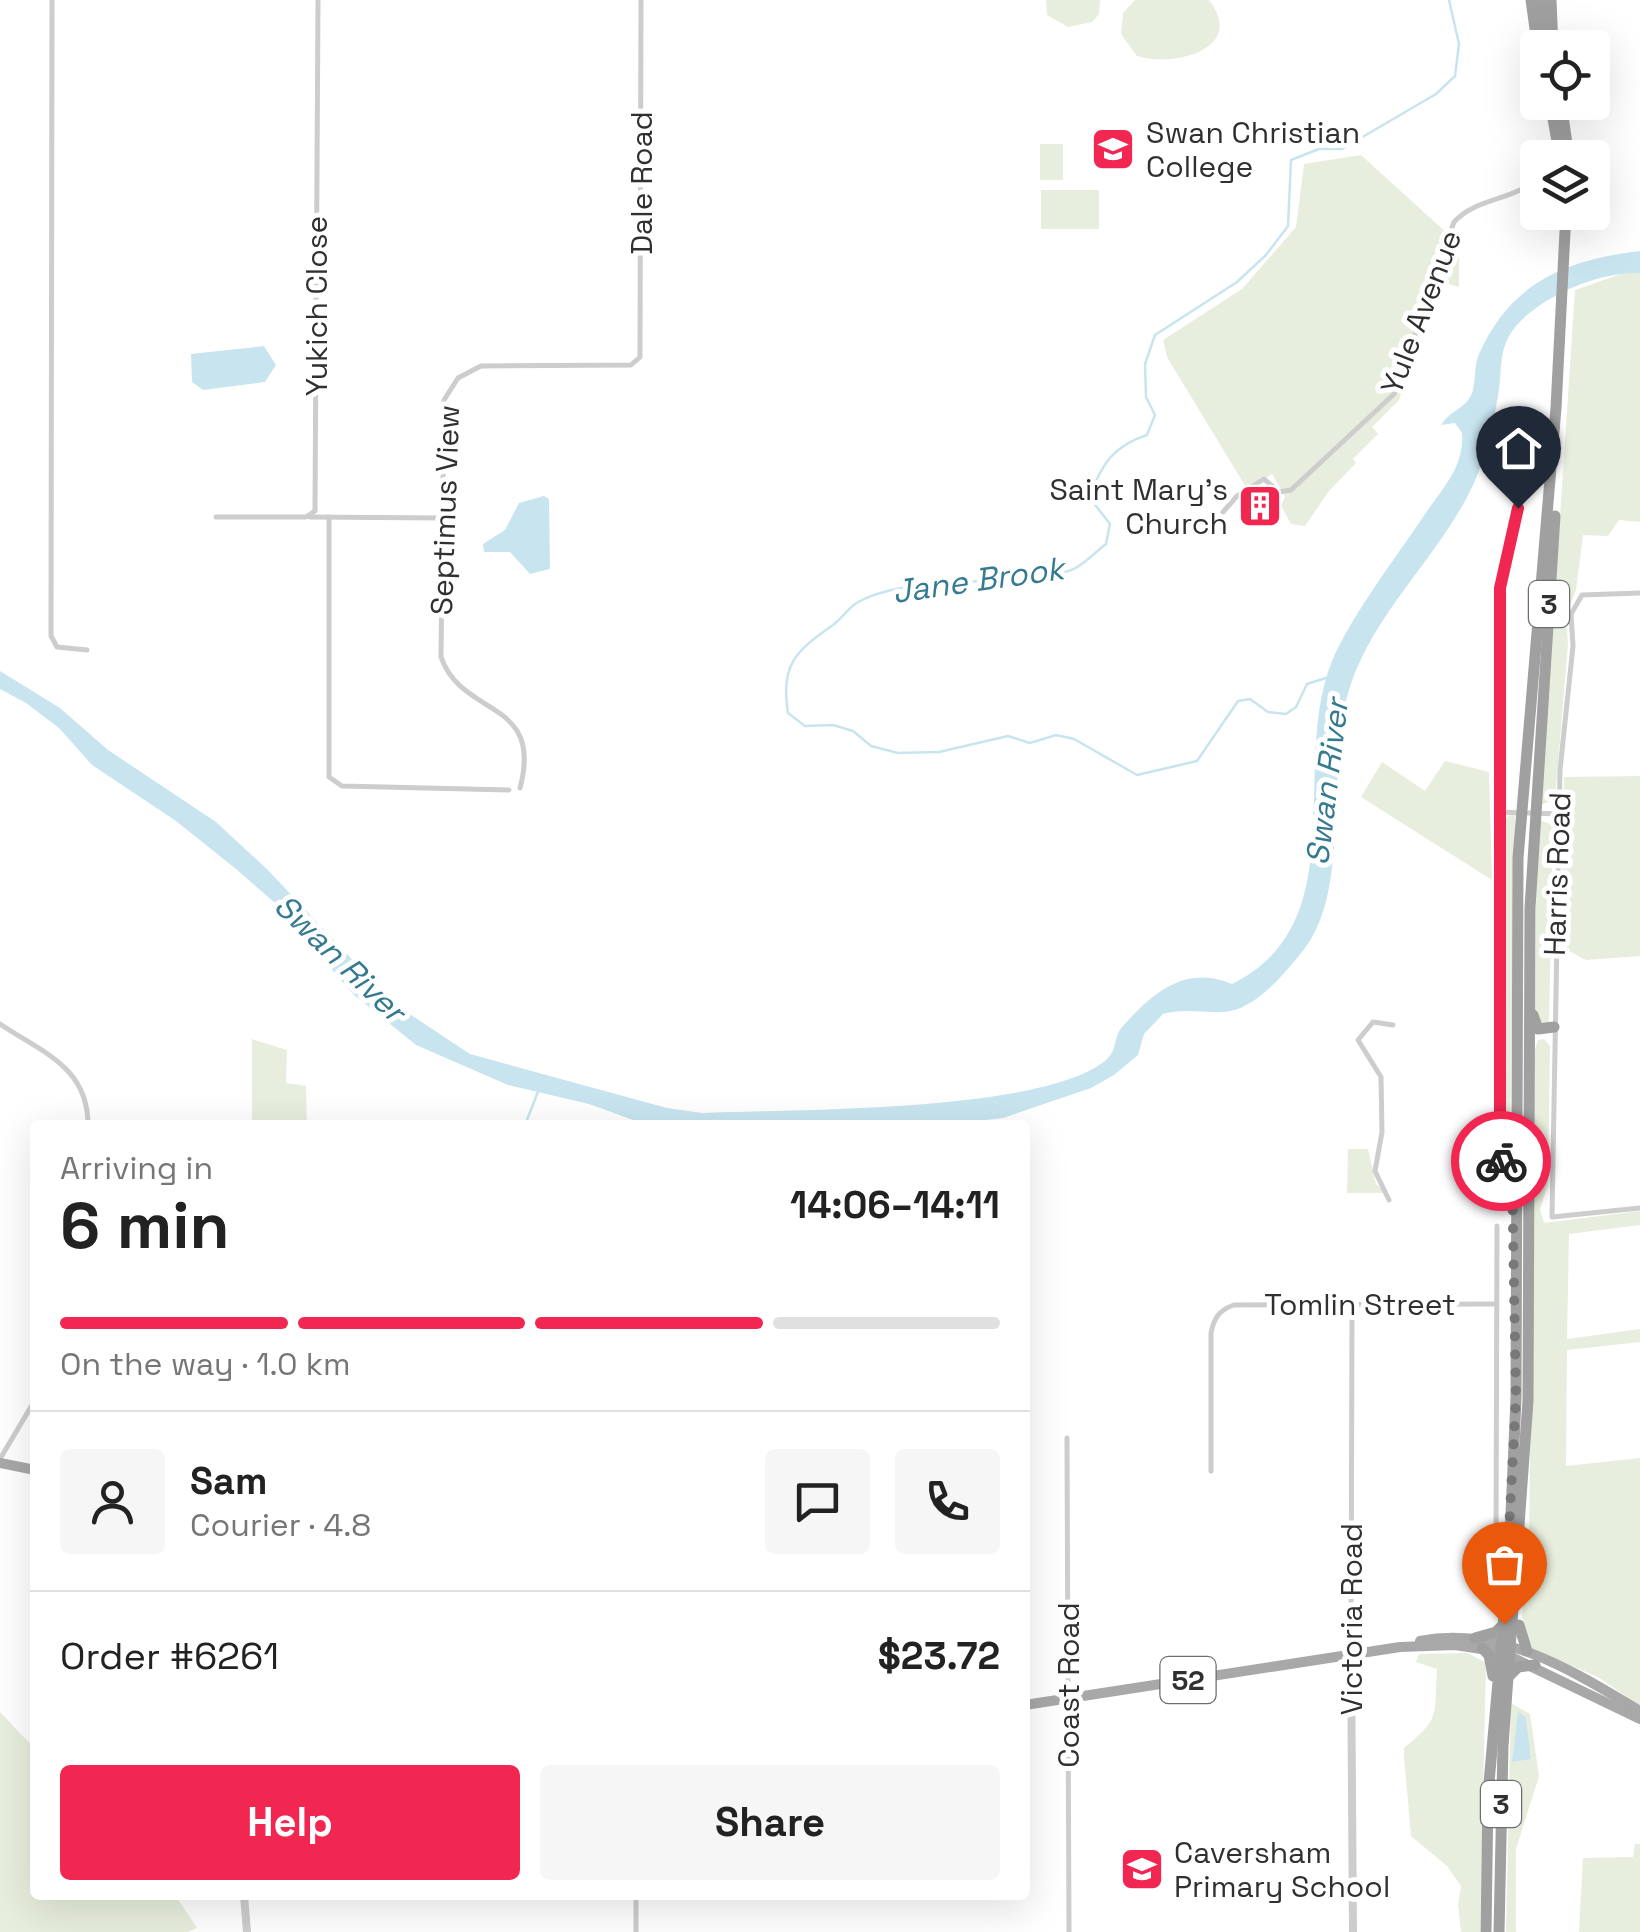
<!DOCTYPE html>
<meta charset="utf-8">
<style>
body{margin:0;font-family:"Space Grotesk",sans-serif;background:#f6f6f6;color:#222;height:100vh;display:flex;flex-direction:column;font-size:38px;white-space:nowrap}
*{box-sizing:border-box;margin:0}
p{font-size:32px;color:#767676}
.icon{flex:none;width:55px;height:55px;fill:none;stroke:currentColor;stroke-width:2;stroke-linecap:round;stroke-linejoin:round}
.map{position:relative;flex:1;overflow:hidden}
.panel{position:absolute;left:30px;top:1120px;width:1000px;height:780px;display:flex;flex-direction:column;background:#fff;border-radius:10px;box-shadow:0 10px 40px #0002}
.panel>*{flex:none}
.tools{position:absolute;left:1520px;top:30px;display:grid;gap:20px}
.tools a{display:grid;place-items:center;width:90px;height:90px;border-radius:10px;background:#fff;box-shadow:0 10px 40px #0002;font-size:50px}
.pin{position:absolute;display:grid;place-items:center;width:85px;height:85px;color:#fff;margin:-102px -42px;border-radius:50% 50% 50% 0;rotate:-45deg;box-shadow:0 0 10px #0007}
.pin .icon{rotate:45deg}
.courier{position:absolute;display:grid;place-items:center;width:100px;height:100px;margin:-50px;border:8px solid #f12751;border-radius:50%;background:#fff;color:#222;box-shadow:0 2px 12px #0007}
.summary em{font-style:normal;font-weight:700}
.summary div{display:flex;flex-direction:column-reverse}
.summary{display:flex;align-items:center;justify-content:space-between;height:170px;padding:0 30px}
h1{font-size:65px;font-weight:700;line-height:75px}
.bar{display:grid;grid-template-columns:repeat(4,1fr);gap:15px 10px;align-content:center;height:120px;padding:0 30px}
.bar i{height:12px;border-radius:8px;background:#e0e0e0}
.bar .active{background:#f12751}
.bar p{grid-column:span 4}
.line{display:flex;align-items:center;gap:25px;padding:0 30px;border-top:2px solid #e0e0e0}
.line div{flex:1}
.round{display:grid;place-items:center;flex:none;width:105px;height:105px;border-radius:10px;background:#f6f6f6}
.cta{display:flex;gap:20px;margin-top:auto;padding:20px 30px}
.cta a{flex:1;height:115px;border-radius:10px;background:#f12751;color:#fff;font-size:40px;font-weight:700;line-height:115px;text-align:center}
.cta a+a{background:#f6f6f6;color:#222}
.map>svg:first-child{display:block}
.green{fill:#e8eedd}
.water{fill:#c8e5ef}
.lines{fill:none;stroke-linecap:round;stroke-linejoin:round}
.stream{stroke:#c8e5ef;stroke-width:2.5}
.minor{stroke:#cdcdcd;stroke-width:5}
.tertiary{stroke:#cdcdcd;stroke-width:8}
.primary{stroke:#a8a8a8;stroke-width:10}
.trunk{stroke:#a0a0a0;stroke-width:11}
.done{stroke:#787878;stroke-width:10;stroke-dasharray:0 18}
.route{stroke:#f12751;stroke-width:12}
.labels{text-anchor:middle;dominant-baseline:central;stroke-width:10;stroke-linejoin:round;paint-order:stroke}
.shield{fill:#fff;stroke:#6e6e6e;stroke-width:2.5}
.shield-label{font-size:28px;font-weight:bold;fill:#303030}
.poi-label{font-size:30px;fill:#303030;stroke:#fff;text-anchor:start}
.street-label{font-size:30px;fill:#303030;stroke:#fff}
.water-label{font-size:32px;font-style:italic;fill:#357a91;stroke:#fff}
</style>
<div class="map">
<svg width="1640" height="1932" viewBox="0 0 1640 1932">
<rect width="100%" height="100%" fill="#fff"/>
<g class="green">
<path d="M1046 0H1100L1099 14 1092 22 1068 27 1047 15Z"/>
<path d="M1135 0H1209C1247 49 1173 68 1137 56L1121 34 1123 13Z"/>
<rect x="1040" y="144" width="23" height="36"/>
<path d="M1361 155 1459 244V287L1438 281 1399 400 1372 427 1378 434 1353 459 1356 463 1329 491 1305 526 1291 524 1281 506 1285 496 1272 474 1247 489 1167 357 1163 340 1242 289 1296 227 1304 164Z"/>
<rect x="1041" y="190" width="58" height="39"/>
<path d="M1627 272 1640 273V522L1619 520 1608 536 1583 535 1576 590 1566 615 1568 645 1556 787 1554 800 1541 805 1575 290Z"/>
<path d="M1445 761 1489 772 1492 880 1361 797 1382 762 1425 791Z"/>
<path d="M1640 776V956L1586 960 1565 949 1561 937 1564 777Z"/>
<path d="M1510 814 1515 815V829L1510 1138 1509 1146 1500 1151 1504 1077 1502 824Z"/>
<path d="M1537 819 1553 825 1549 1022 1545 1025 1535 1019Z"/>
<path d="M252 1039 287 1050 286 1083 306 1086 307 1125H252Z"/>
<path d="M1544 1039 1550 1046 1548 1184 1540 1209 1544 1223 1640 1211V1225L1569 1234 1567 1339 1640 1329V1342L1567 1350 1566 1466 1640 1458V1706L1598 1677 1530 1648 1522 1616 1529 1542 1535 1050 1538 1040Z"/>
<path d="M1348 1149H1368L1376 1184 1387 1193H1347Z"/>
<path d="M1468 1653 1486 1663 1480 1932H1461L1458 1905 1461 1886 1447 1866 1411 1836 1404 1756V1748C1441 1718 1434 1717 1437 1669L1416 1662 1419 1654Z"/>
<path d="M1511 1703 1530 1714 1539 1776 1516 1849V1932H1506Z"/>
<path d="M0 1712 35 1749V1895H175L197 1928 188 1932H0Z"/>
<path d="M1635 1844H1640V1932H1579L1583 1858 1633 1857Z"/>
</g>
<g class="water">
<path d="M1640 251V273C1601 271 1543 295 1517 325 1497 348 1503 368 1498 396 1493 425 1486 456 1474 483 1439 559 1369 615 1347 697 1327 770 1350 889 1305 948 1287 971 1255 1011 1223 1012 1202 1013 1183 1008 1163 1014L1144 1034 1138 1055 1114 1075 1091 1088 1003 1118 941 1125H647L589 1104 508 1085 416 1045 353 994 275 903 236 869 176 821 92 765 59 728 26 703 0 689V671L60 708 108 750 216 822 268 870 393 1003 470 1054 667 1108 702 1113C790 1109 1043 1113 1106 1060 1118 1050 1113 1037 1122 1027 1152 994 1184 964 1232 984 1356 923 1289 767 1332 661 1350 618 1394 560 1421 520 1438 493 1465 469 1462 433L1455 423 1441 425C1449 412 1462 409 1469 399 1477 388 1473 368 1479 354 1511 282 1566 260 1640 251Z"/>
<path d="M264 346 276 365 265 382 203 390 192 382 191 354Z"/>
<path d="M544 496 549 499 550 569 530 574 510 552H484L483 544 505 530 519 503Z"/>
<path d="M1518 1711 1526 1718 1531 1759 1512 1762Z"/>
</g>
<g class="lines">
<g class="stream">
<path d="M1329 677 1307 684 1296 707 1286 714 1268 712 1250 699 1238 701 1197 761 1137 775 1074 739 1056 735 1030 743 1008 736 939 752 898 753 871 746 853 731 833 725 805 726 788 713C780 664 796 651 833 625 841 619 847 610 855 604 901 574 1011 587 1068 571 1081 568 1095 552 1106 544L1110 524 1089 497C1102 464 1113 446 1147 435L1155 415 1146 397 1145 364 1155 335 1237 282 1266 255 1288 226 1291 160 1319 149H1342L1436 94 1455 76 1459 44 1449 0"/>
<path d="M525 1125 539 1089"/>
</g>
<g class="minor">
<path d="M52 0 51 636 57 647 87 650"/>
<path d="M1223 512 1237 496 1264 479 1279 492 1291 490 1394 394 1454 222C1476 197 1516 201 1538 177"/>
<path d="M216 517H306L315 511 318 0"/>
<path d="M310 517 442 518"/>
<path d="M329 517V777L342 786 509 790"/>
<path d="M1640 593 1582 595 1571 614 1573 646 1560 770 1552 1217 1640 1208"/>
<path d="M520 788C544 698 462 718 441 657L444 400 458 378 481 366 631 365 640 357 641 0"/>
<path d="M1499 812 1559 814"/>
<path d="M0 1024C43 1053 88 1067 88 1125"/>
<path d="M1497 1159 1499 588 1518 508"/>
<path d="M1389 1200 1375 1171 1382 1132 1381 1077 1358 1040 1373 1022 1393 1025"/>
<path d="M1067 1438 1069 1932"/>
<path d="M0 1459 35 1400"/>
<path d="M1211 1471V1333C1214 1318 1219 1310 1234 1305L1497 1304"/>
<path d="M1496 1541 1497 1226"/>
<path d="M1351 1652 1352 1305"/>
<path d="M636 1932V1895"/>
</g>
<g class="tertiary">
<path d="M1351 1654 1353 1932"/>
<path d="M244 1895 247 1932"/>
</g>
<g class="primary">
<path d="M0 1463 35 1470"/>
<path d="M1420 1641C1501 1625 1573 1671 1640 1711"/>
<path d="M1025 1705 1400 1647 1455 1645 1501 1652 1640 1719"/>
</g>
<g class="trunk">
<path d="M1531 0 1538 50"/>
<path d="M1541 0 1542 33"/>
<path d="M1551 0 1553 48"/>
<path d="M1550 102 1560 158"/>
<path d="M1561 102 1569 158"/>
<path d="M1533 1015 1538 1029 1554 1027"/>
<path d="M1512 1144 1500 1160 1510 1168 1513 1179"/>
<path d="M1519 1625 1527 1651"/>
<path d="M1475 1638 1496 1632 1504 1624"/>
<path d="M1482 1648 1489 1655 1493 1676"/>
<path d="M1509 1676 1518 1667 1535 1665"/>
<path d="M1486 1932 1488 1794 1509 1559 1516 1398 1518 858 1556 408 1566 212"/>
<path d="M1499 1932 1503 1746 1528 1401 1530 908 1555 516"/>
</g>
</g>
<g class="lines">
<path class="done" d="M1501 1161 1512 1172 1516 1398 1504 1624"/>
<path class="route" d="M1501 1161 1496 1152 1500 1120V588L1518 508"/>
</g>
<defs>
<g id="school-square" transform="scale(2.25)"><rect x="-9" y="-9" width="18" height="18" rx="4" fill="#f12751" stroke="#fff"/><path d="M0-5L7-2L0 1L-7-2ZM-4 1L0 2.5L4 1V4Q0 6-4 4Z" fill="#fff"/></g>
<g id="building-square" transform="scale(2.25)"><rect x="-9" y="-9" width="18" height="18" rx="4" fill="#f12751" stroke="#fff"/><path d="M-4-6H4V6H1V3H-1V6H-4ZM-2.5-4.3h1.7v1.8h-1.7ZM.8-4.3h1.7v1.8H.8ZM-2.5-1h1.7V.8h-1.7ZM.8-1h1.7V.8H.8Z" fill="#fff"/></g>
</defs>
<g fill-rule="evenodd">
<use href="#school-square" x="1113" y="149"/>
<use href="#building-square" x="1260" y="506"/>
<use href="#school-square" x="1142" y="1869"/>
</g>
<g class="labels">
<g class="shield">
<rect x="1529" y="581" width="40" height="46" rx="8"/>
<rect x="1160.5" y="1657" width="55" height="46" rx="8"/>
<rect x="1481" y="1781" width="40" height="46" rx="8"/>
</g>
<g class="shield-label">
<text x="1549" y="604">3</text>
<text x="1188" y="1680">52</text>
<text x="1501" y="1804">3</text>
</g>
<g class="poi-label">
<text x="1146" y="132">Swan Christian<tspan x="1146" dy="34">College</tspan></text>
<text x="1228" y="489" text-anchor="end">Saint Mary's<tspan x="1228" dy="34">Church</tspan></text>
<text x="1174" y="1852">Caversham<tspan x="1174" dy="34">Primary School</tspan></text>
</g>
<g class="street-label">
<text transform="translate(641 183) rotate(-90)">Dale Road</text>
<text transform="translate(316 306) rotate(-90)">Yukich Close</text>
<text transform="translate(1421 312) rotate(-69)">Yule Avenue</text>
<text transform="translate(445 510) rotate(-88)">Septimus View</text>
<text transform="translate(1557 874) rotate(-88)">Harris Road</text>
<text x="1360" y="1304">Tomlin Street</text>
<text transform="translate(1351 1619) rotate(-90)">Victoria Road</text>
<text transform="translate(1068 1685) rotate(-90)">Coast Road</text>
</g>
<g class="water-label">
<text transform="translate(978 580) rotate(-8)">Jane Brook</text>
<text transform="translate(1327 782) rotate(-83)">Swan River</text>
<text transform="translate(340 958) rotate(44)">Swan River</text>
</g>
</g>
</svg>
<div class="tools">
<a><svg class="icon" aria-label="locate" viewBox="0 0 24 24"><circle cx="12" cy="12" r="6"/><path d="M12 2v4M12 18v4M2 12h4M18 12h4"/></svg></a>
<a><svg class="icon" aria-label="layers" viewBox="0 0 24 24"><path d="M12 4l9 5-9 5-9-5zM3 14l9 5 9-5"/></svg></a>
</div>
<div class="pin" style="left:1504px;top:1624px;background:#ea580c"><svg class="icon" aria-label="bag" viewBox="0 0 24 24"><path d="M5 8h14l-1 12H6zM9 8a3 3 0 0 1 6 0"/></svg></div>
<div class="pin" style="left:1518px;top:508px;background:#1f2937"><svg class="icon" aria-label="home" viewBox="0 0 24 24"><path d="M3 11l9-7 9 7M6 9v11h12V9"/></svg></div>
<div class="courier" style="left:1501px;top:1161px"><svg class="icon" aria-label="bike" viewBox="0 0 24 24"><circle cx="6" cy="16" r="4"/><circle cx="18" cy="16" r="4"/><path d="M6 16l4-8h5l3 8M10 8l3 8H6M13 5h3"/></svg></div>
<section class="panel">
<div class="summary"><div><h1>6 min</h1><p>Arriving in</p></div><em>14:06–14:11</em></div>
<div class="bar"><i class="active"></i><i class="active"></i><i class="active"></i><i></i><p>On the way · 1.0 km</p></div>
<div class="line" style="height:180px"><a class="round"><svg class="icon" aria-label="person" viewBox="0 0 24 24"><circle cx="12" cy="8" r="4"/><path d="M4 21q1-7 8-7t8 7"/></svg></a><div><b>Sam</b><p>Courier · 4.8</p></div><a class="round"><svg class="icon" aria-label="chat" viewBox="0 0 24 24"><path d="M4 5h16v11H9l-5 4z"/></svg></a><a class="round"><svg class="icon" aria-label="phone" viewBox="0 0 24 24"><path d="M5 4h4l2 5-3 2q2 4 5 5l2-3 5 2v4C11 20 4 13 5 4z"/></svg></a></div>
<div class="line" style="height:130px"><div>Order #6261</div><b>$23.72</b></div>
<div class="cta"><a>Help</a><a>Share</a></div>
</section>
</div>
